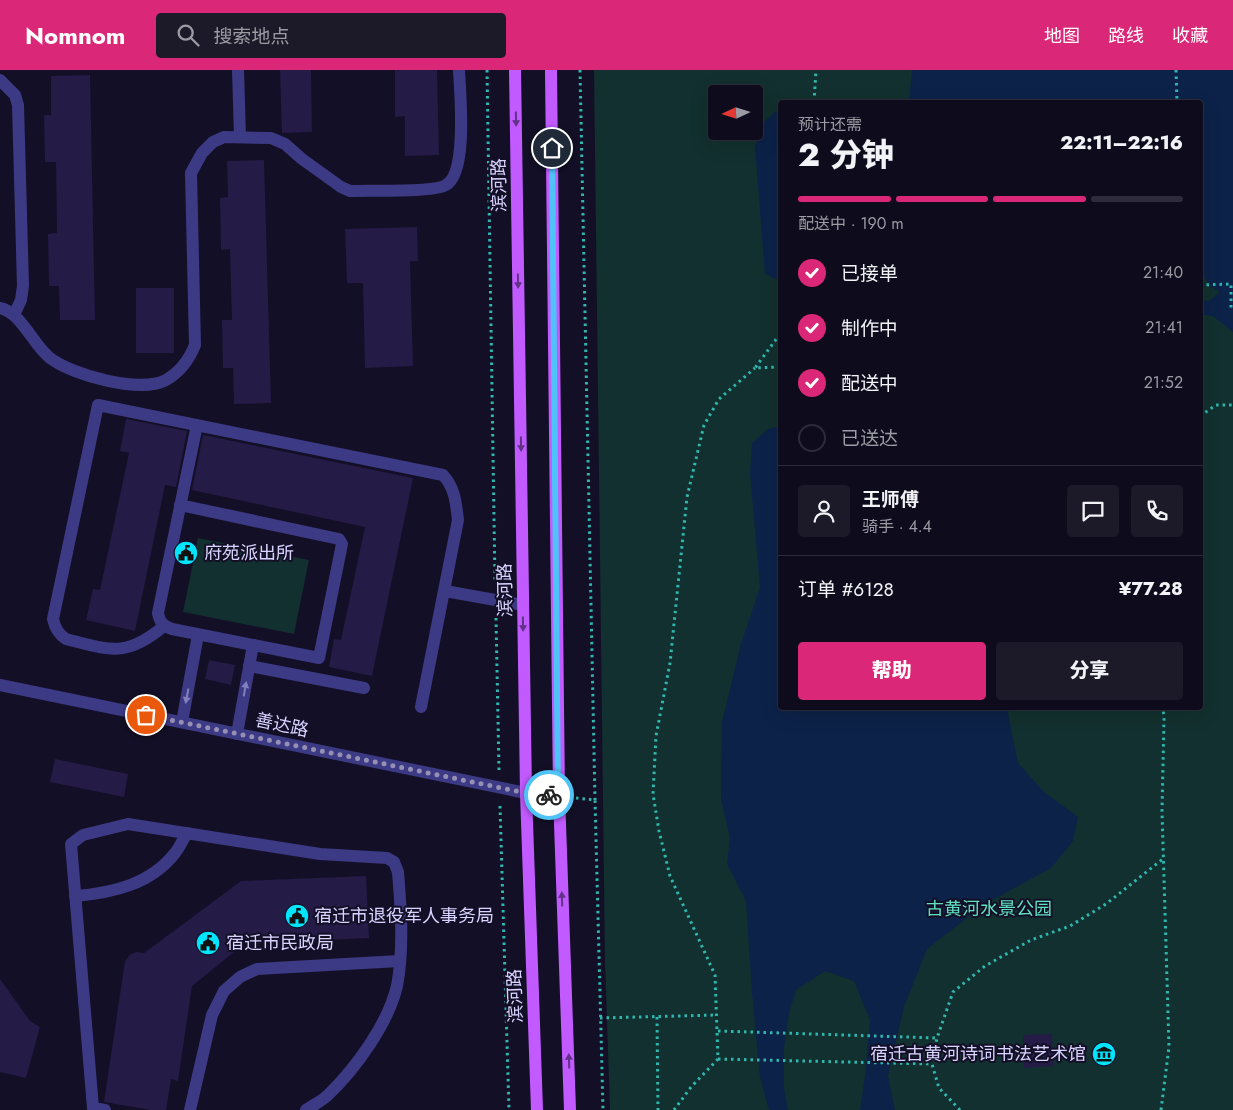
<!DOCTYPE html>
<html lang="zh">
<meta charset="utf-8">
<style>
body{margin:0;font-family:Jost,"Noto Sans SC",sans-serif;background:#1c1929;color:#f1f3f6;height:100vh;display:flex;flex-direction:column;font-size:19px;white-space:nowrap}
*{box-sizing:border-box;margin:0}
p{font-size:16px;color:#9b9ba3}
.icon{flex:none;width:28px;height:28px;fill:none;stroke:currentColor;stroke-width:2;stroke-linecap:round;stroke-linejoin:round}
.map{position:relative;flex:1;overflow:hidden}
.details{position:absolute;left:778px;top:30px;width:425px;height:610px;display:flex;flex-direction:column;background:#0e0b1c;border-radius:5px;box-shadow:0 5px 20px #0002,0 0 0 1px #2e2b3b}
.details>*{flex:none}
.needle{width:32px;rotate:266deg}
.tools{position:absolute;left:708px;top:15px;display:grid;gap:10px}
.tools a{display:grid;place-items:center;width:55px;height:55px;border-radius:5px;background:#0e0b1c;box-shadow:0 5px 20px #0002,0 0 0 1px #2e2b3b;font-size:25px}
.pin{position:absolute;display:grid;place-items:center;width:42px;height:42px;color:#fff;margin:-21px;border:2px solid #fff;border-radius:50%;box-shadow:0 1px 5px #0007}
.courier{position:absolute;display:grid;place-items:center;width:50px;height:50px;margin:-25px;border:4px solid #4fc3f7;border-radius:50%;background:#fff;color:#222;box-shadow:0 1px 6px #0007}
.headline em{font-style:normal;font-weight:800}
.headline div{display:flex;flex-direction:column-reverse}
.headline{display:flex;align-items:center;justify-content:space-between;height:85px;padding:0 20px}
h1{font-size:32px;font-weight:800;line-height:38px}
.bar{display:grid;grid-template-columns:repeat(4,1fr);gap:8px 5px;align-content:center;height:60px;padding:0 20px}
.bar i{height:6px;border-radius:4px;background:#2e2b3b}
.bar .selected{background:#db2777}
.bar p{grid-column:span 4}
.line{display:flex;align-items:center;gap:12px;padding:0 20px;border-top:1px solid #2e2b3b}
.line div{flex:1}
.round{display:grid;place-items:center;flex:none;width:52px;height:52px;border-radius:5px;background:#1c1929}
ol{padding:0 20px;list-style:none}
li{display:flex;align-items:center;gap:15px;height:55px}
li p{margin-inline-start:auto}
li .icon{padding:5px;border-radius:50%;background:#db2777;color:#fff;stroke-width:4}
li:last-child{color:#9b9ba3}
li i{width:28px;height:28px;border:2px solid #2e2b3b;border-radius:50%}
.cta{display:flex;gap:10px;margin-top:auto;padding:10px 20px}
.cta a{flex:1;height:58px;border-radius:5px;background:#db2777;color:#fff;font-size:20px;font-weight:800;line-height:58px;text-align:center}
.cta a+a{background:#1c1929;color:#f1f3f6}
header{display:flex;align-items:center;gap:30px;box-sizing:border-box;height:70px;padding:0 25px;background:#db2777;color:#fff}
header strong{font-size:24px}
nav{display:flex;gap:28px;margin-inline-start:auto;font-size:18px}
.search{width:350px;height:45px;background:#1c1929;display:flex;align-items:center;gap:12px;box-sizing:border-box;padding:0 18px;border-radius:5px;color:#9b9ba3;font-size:19px}
.map>svg:first-child{display:block}
.green{fill:#12302f;fill-rule:evenodd}
.water{fill:#0c2248}
.building{fill:#241b47}
.lines{fill:none;stroke-linecap:round;stroke-linejoin:round}
.path{stroke:#2fb8b0;stroke-width:3;stroke-dasharray:2.5 4;stroke-linecap:butt}
.minor{stroke:#3d3a85;stroke-width:12}
.major{stroke:#c25bff;stroke-width:12}
.oneway{fill:#623188}
.oneway2{fill:#837fbc}
.done{stroke:#948fb3;stroke-width:5;stroke-dasharray:0 9}
.route{stroke:#4fc3f7;stroke-width:6}
.labels{text-anchor:middle;dominant-baseline:central;stroke-width:4;stroke-linejoin:round;paint-order:stroke}
.street-label{font-size:18px;fill:#d9d4ff;stroke:#130f26}
.poi-label{font-size:18px;fill:#d9d4ff;stroke:#130f26;text-anchor:start}
.park-label{font-size:18px;fill:#5fe0c0;stroke:#130f26}
</style>
<header>
<strong>Nomnom</strong>
<div class="search"><svg class="icon" aria-label="search" viewBox="0 0 24 24"><circle cx="10" cy="10" r="6"/><path d="M15 15l6 6"/></svg>搜索地点</div>
<nav><a>地图</a><a>路线</a><a>收藏</a></nav>
</header>
<div class="map">
<svg width="1233" height="1040" viewBox="0 0 1233 1040">
<rect width="100%" height="100%" fill="#130f26"/>
<g class="green">
<path d="M594 0H1233V1040H610L605 892ZM716 24H754V61H716ZM780 32H1200V638H780Z"/>
<path d="M198 468 309 490 294 564 183 542Z"/>
</g>
<g class="water">
<path d="M912 0H1233V262L1213 246 1200 244V230L1209 231 1220 222 1210 216 1200 201V91L1203 89 1202 76 1200 73V32H909Z"/>
<path d="M780 38V211L765 204 755 77 763 53Z"/>
<path d="M780 356V638H1010L1008 644 1018 693 1044 722 1078 747 1073 771 1051 798 985 834 927 879 904 937 888 1006 895 1040H860L865 1006 870 950 854 911 825 901 796 920 789 943 784 978V1018L788 1040H769L760 1007 752 923 746 831 727 794 730 768 721 729 722 652 741 574 760 517 750 403 752 373 768 359Z"/>
</g>
<g class="building">
<path d="M280 0H311L312 62 282 63Z"/>
<path d="M395 0H437L439 85 405 86V46L395 47Z"/>
<path d="M90 5 95 250H60L59 216H49L48 164 57 163 56 92H45L44 45H51V6Z"/>
<path d="M264 90 271 333 234 334 233 298H223L222 250H232L230 179 221 180 220 128 228 127 227 91Z"/>
<path d="M417 157 418 191H410L413 296 365 298 363 213H347L345 159Z"/>
<rect x="136" y="218" width="38" height="65"/>
<path d="M126 349 187 361 176 417 165 415 135 561 86 550 93 519 100 520 129 383 120 381Z"/>
<path d="M203 365 413 408 372 606 329 597 334 569 341 570 365 457 192 420Z"/>
<path d="M209 590 235 595 231 615 205 609Z"/>
<path d="M55 689 128 704 124 727 50 712Z"/>
<path d="M366 806 369 868 244 874 192 916 178 1011 171 1009 166 1040H151L104 1032 125 891 130 885 136 882 144 883 241 811Z"/>
<path d="M0 909 30 951 40 957 26 1008 0 1002Z"/>
<path d="M1052 964 1053 996 1024 998 1023 965Z"/>
</g>
<g class="lines">
<g class="path">
<path d="M487 0 495 512"/>
<path d="M580 0 595 730"/>
<path d="M1176 0 1177 32"/>
<path d="M814 32 816 0"/>
<path d="M1200 84 1201 215 1231 214V239H1233"/>
<path d="M780 264 755 298 780 297"/>
<path d="M1200 346 1216 335H1233"/>
<path d="M496 548 499 700"/>
<path d="M576 728 595 730 603 1040"/>
<path d="M500 736 509 1040"/>
<path d="M657 947 658 1040"/>
<path d="M600 948 717 945"/>
<path d="M718 961 937 968"/>
<path d="M718 989 932 994"/>
<path d="M674 1040 691 1017 718 989 715 905 670 806 659 761 653 724 656 666 670 593 687 427 704 355 719 329 755 298"/>
<path d="M960 1040 939 1018 932 994 937 968 953 922 985 896 1031 870 1070 856 1106 834 1164 788"/>
<path d="M1161 1040 1169 977 1162 741 1164 649 1163 638"/>
</g>
<g class="minor">
<path d="M238 0 240 67"/>
<path d="M0 10 15 25 18 35 23 216 21 230 14 245"/>
<path d="M0 238C21 242 33 275 50 288 72 305 141 324 166 310 180 302 189 290 195 275L191 103 202 83 213 72 224 67 271 68 285 74 302 89 341 117 350 121C369 120 433 123 446 115 468 103 460 23 459 0"/>
<path d="M180 435 339 469 342 474 319 588 172 559C163 556 160 553 158 543L197 355"/>
<path d="M445 521 523 535"/>
<path d="M164 556C126 588 110 580 66 569 58 564 55 558 53 549L98 335 443 405C455 418 456 433 458 450L421 637"/>
<path d="M249 596 364 618"/>
<path d="M0 615 526 723 559 725"/>
<path d="M182 652 198 565"/>
<path d="M237 664 253 575"/>
<path d="M75 826C113 823 151 814 175 783 180 777 183 769 187 763"/>
<path d="M105 1040 93 1038 71 774 83 765 128 754 320 784 387 788 394 792 398 802C401 839 404 879 397 916 388 954 356 998 328 1025 322 1031 313 1035 306 1040"/>
<path d="M190 1040 212 945 224 921 240 907 257 899 399 891"/>
</g>
<g class="major">
<path d="M515 0 526 723 537 1040"/>
<path d="M551 0 559 725 570 1040"/>
</g>
</g>
<defs><path id="oneway-solid" d="M-6-.8H1V-3.2L6.5 0L1 3.2V.8H-6Z" transform="scale(1.25)"/></defs>
<g class="oneway">
<use href="#oneway-solid" transform="translate(516 49) rotate(89)"/>
<use href="#oneway-solid" transform="translate(518 211) rotate(89)"/>
<use href="#oneway-solid" transform="translate(521 374) rotate(89)"/>
<use href="#oneway-solid" transform="translate(523 554) rotate(89)"/>
<use href="#oneway-solid" transform="translate(562 829) rotate(-92)"/>
<use href="#oneway-solid" transform="translate(569 991) rotate(-92)"/>
</g>
<g class="oneway2">
<use href="#oneway-solid" transform="translate(245 619) rotate(-80)"/>
<use href="#oneway-solid" transform="translate(187 626) rotate(101)"/>
</g>
<g class="lines">
<path class="done" d="M146 645 526 723 549 725"/>
<path class="route" d="M549 725 558 726 552 78"/>
</g>
<defs>
<g id="civic-disc" transform="scale(1.25)"><circle r="9.5" fill="#00e5ff" stroke="#130f26"/><path d="M-.6-6.5H3V-4.5H.6V-3L4-1V1h2V6H-6V1h2V-1L-.6-3ZM-1.2 2.5V6h2.4V2.5Z" fill="#111"/></g>
<g id="museum-disc" transform="scale(1.25)"><circle r="9.5" fill="#00e5ff" stroke="#130f26"/><path d="M0-6L6-3V-2H-6V-3ZM-5-1h2V3h-2ZM-1-1h2V3h-2ZM3-1h2V3H3ZM-6 4H6V6H-6Z" fill="#111"/></g>
</defs>
<g fill-rule="evenodd">
<use href="#civic-disc" x="186" y="483"/>
<use href="#civic-disc" x="297" y="846"/>
<use href="#civic-disc" x="208" y="873"/>
<use href="#museum-disc" x="1104" y="984"/>
</g>
<g class="labels">
<g class="street-label">
<text transform="translate(499 115) rotate(-91)">滨河路</text>
<text transform="translate(505 520) rotate(-91)">滨河路</text>
<text transform="translate(282 655) rotate(12)">善达路</text>
<text transform="translate(515 926) rotate(-92)">滨河路</text>
</g>
<g class="poi-label">
<text x="204" y="483">府苑派出所</text>
<text x="314" y="846">宿迁市退役军人事务局</text>
<text x="226" y="873">宿迁市民政局</text>
<text x="1086" y="984" text-anchor="end">宿迁古黄河诗词书法艺术馆</text>
</g>
<g class="park-label">
<text x="989" y="839">古黄河水景公园</text>
</g>
</g>
</svg>
<div class="tools">
<a><svg class="needle" viewBox="-14 -14 28 28"><path d="M0-13l5 13h-10z" fill="#e53935"/><path d="M0 13l5-13h-10z" fill="#9b9ba3"/></svg></a>
</div>
<div class="pin" style="left:146px;top:645px;background:#ea580c"><svg class="icon" aria-label="bag" viewBox="0 0 24 24"><path d="M5 8h14l-1 12H6zM9 8a3 3 0 0 1 6 0"/></svg></div>
<div class="pin" style="left:552px;top:78px;background:#1f2937"><svg class="icon" aria-label="home" viewBox="0 0 24 24"><path d="M3 11l9-7 9 7M6 9v11h12V9"/></svg></div>
<div class="courier" style="left:549px;top:725px"><svg class="icon" aria-label="bike" viewBox="0 0 24 24"><circle cx="6" cy="16" r="4"/><circle cx="18" cy="16" r="4"/><path d="M6 16l4-8h5l3 8M10 8l3 8H6M13 5h3"/></svg></div>
<section class="details">
<div class="headline"><div><h1>2 分钟</h1><p>预计还需</p></div><em>22:11–22:16</em></div>
<div class="bar"><i class="selected"></i><i class="selected"></i><i class="selected"></i><i></i><p>配送中 · 190 m</p></div>
<ol>
<li><svg class="icon" aria-label="check" viewBox="0 0 24 24"><path d="M5 12l5 5 9-10"/></svg>已接单<p>21:40</p></li>
<li><svg class="icon" aria-label="check" viewBox="0 0 24 24"><path d="M5 12l5 5 9-10"/></svg>制作中<p>21:41</p></li>
<li><svg class="icon" aria-label="check" viewBox="0 0 24 24"><path d="M5 12l5 5 9-10"/></svg>配送中<p>21:52</p></li>
<li><i></i>已送达</li>
</ol>
<div class="line" style="height:90px"><a class="round"><svg class="icon" aria-label="person" viewBox="0 0 24 24"><circle cx="12" cy="8" r="4"/><path d="M4 21q1-7 8-7t8 7"/></svg></a><div><b>王师傅</b><p>骑手 · 4.4</p></div><a class="round"><svg class="icon" aria-label="chat" viewBox="0 0 24 24"><path d="M4 5h16v11H9l-5 4z"/></svg></a><a class="round"><svg class="icon" aria-label="phone" viewBox="0 0 24 24"><path d="M5 4h4l2 5-3 2q2 4 5 5l2-3 5 2v4C11 20 4 13 5 4z"/></svg></a></div>
<div class="line" style="height:65px"><div>订单 #6128</div><b>¥77.28</b></div>
<div class="cta"><a>帮助</a><a>分享</a></div>
</section>
</div>
